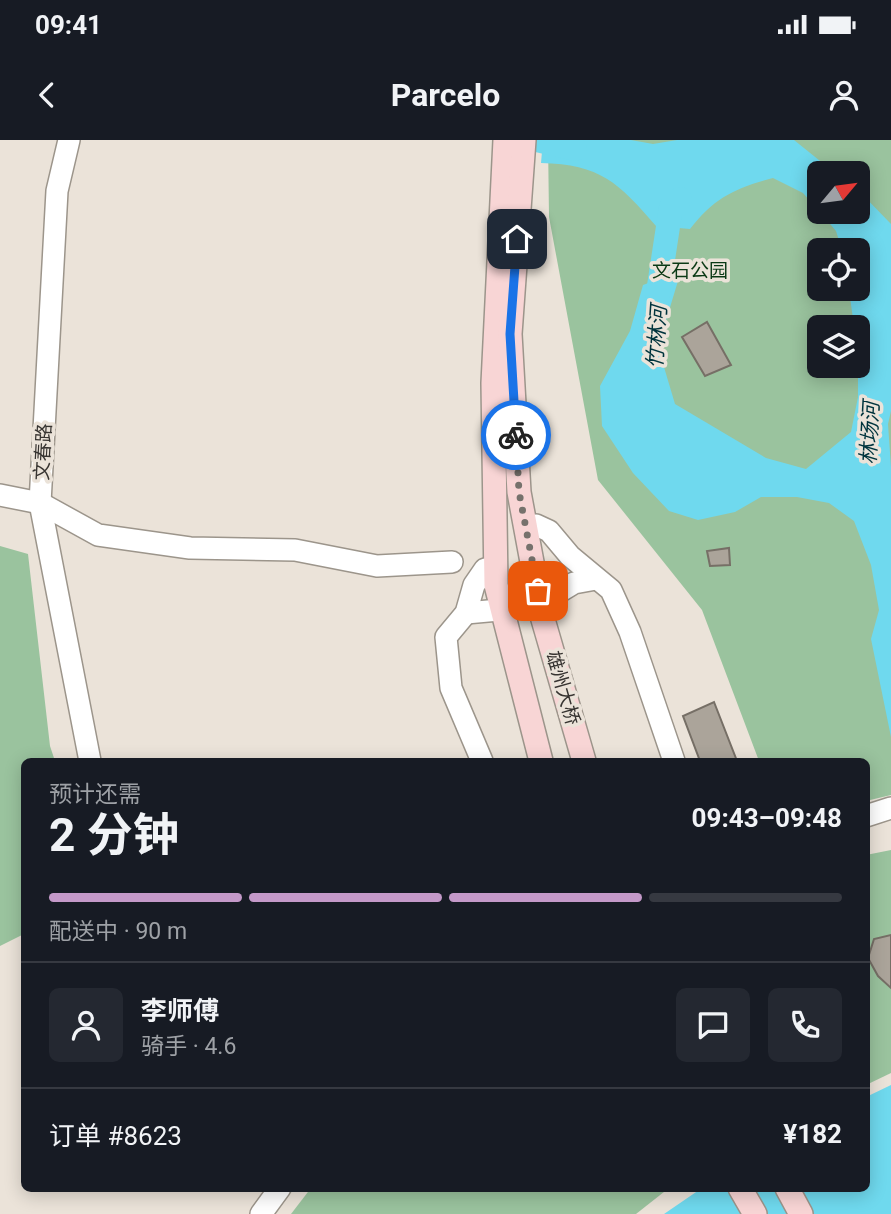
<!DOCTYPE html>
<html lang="zh">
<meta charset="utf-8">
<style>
body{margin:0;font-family:Roboto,"Noto Sans SC",sans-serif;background:#242831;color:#f1f3f6;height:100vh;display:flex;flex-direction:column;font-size:26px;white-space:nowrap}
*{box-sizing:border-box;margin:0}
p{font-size:23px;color:#9ea1a6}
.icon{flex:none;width:38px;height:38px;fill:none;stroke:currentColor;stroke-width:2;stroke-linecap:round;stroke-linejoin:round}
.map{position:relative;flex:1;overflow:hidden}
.sheet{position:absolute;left:21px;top:618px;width:849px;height:434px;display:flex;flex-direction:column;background:#171b24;border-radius:10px;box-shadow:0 4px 18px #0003}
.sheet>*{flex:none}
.needle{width:46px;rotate:61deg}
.buttons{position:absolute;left:807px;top:21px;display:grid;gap:14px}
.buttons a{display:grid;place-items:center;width:63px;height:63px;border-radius:10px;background:#171b24;box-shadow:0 4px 18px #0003;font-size:35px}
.pin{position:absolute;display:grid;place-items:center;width:60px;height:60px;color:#fff;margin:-30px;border-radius:14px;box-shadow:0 4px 10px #0006}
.courier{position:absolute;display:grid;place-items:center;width:70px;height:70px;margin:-35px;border:5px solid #1a73e8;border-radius:50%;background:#fff;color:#222;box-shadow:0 2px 9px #0007}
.summary em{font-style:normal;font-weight:700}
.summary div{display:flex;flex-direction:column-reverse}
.summary{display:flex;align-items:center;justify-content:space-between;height:119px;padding:0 28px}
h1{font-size:46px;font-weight:700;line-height:52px}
.bar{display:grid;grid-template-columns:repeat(4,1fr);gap:10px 7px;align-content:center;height:84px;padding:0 28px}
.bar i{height:9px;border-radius:5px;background:#363941}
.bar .active{background:#c499c9}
.bar p{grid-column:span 4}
.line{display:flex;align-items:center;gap:18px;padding:0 28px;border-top:2px solid #363941}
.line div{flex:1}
.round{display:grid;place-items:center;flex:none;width:74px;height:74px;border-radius:10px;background:#242831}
.status{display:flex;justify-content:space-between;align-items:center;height:49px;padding:0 35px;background:#171b24;direction:ltr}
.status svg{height:19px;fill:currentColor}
header{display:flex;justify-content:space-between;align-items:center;height:91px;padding:0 28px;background:#171b24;font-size:32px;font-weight:700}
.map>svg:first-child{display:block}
.green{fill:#9ac39e;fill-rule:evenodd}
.water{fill:#6fd9ee}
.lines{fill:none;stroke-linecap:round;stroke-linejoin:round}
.river{stroke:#6fd9ee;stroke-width:24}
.building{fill:#aba49a;stroke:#766f66;stroke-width:2}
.tertiary-casing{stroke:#9c958b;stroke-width:24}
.secondary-casing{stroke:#9c958b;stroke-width:26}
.tertiary{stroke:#fff;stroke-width:21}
.secondary{stroke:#f8d5d5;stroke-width:23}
.done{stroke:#76716c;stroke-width:7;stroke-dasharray:0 12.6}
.route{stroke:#1a73e8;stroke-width:9}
.labels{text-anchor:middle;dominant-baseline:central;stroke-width:7;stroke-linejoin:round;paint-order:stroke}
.park-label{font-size:19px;fill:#0a3915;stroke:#ebe3d9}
.street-label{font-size:19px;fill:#373431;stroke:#ebe3d9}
.water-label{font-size:21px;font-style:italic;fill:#00343d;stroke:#ebe3d9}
</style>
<div class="status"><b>09:41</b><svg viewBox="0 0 49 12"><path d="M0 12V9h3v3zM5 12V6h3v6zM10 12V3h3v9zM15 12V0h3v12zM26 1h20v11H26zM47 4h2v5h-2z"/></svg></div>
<header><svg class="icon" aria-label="back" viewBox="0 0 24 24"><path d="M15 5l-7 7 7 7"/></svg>Parcelo<svg class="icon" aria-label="person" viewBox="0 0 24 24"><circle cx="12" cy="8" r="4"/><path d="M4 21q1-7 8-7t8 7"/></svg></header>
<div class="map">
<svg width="891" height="1074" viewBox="0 0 891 1074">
<rect width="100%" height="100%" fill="#ebe3d9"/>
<g class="green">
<path d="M548 0H891V655L866 661V621H759L702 470 598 340 549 77ZM819 33H858V72H819ZM819 110H858V149H819ZM819 187H858V226H819Z"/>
<path d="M0 406 28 414 50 606 55 621H24V794L0 806Z"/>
<path d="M891 710V933L866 945V715Z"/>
<path d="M311 1048H669L636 1074H291Z"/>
</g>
<g class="water">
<path d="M543 0H631L653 4 677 0H794L835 33H819V71L803 53 773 38C735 48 714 58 690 89L656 86C619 43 600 24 541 23Z"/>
<path d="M858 50 891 84V271L888 284 891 327V597L871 499 879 470 871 425 854 381 829 363 797 357H761L735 372 698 380 669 371 633 333 602 286 600 246 630 191 643 145 681 131 658 207 675 264 766 318 806 329 851 292 858 257V187H854L849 149H858V110H842L836 91 820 72H858Z"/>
<path d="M891 945V1074H664L702 1048H866V957Z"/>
</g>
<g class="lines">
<g class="river">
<path d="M537 0 575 9"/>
<path d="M655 172 671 67 680 59"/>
</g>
</g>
<g class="building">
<path d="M707 182 731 225 705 236 682 197Z"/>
<path d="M729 408 730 425 710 426 707 411Z"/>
<path d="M714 562 737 621H700L683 576Z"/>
<path d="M891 795V848L878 836 868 818 874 799Z"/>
</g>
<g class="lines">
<g class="tertiary-casing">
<g id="tertiary">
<path d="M69 0 57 51 40 363 90 621"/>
<path d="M0 355 40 363 98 395 190 408 295 410 377 426 452 422"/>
<path d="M536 385 549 391 570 416 611 450 630 492 674 621"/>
<path d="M551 457 574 443 596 439"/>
<path d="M466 473 499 470"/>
<path d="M482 621 451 548 446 497 466 473 474 445 485 429"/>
<path d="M866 676 891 668"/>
<path d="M261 1074 280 1048"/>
</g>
</g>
<g class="secondary-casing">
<g id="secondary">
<path d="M505 0 493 243 496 445 541 621"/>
<path d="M524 0 510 194 519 352 542 476 584 621"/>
<path d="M740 1048 755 1074"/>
<path d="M787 1048 801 1074"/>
</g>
</g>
<use href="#tertiary" class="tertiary"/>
<use href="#secondary" class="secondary"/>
</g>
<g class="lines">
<path class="done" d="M516 295 519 352 538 451"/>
<path class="route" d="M516 295 510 194 517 99"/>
</g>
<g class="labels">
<g class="park-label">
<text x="690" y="130">文石公园</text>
</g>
<g class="street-label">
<text transform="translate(43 312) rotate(-87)">文春路</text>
<text transform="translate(563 548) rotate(74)">雄州大桥</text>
</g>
<g class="water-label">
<text transform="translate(657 197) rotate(-86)">竹林河</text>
<text transform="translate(870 293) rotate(-87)">林场河</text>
</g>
</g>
</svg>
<div class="buttons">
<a><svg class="needle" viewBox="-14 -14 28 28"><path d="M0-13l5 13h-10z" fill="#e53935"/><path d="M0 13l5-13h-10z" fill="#9ea1a6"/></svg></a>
<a><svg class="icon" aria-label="locate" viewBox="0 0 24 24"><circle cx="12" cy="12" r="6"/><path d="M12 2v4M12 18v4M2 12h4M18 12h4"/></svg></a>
<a><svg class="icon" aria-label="layers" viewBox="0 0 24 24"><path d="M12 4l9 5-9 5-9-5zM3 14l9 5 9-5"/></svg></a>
</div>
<div class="pin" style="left:538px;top:451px;background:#ea580c"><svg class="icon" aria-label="bag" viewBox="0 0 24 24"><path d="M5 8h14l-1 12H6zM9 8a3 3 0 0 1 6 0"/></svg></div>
<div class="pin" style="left:517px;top:99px;background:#1f2937"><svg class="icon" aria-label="home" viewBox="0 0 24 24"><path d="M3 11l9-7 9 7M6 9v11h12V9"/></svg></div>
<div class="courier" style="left:516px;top:295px"><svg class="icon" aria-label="bike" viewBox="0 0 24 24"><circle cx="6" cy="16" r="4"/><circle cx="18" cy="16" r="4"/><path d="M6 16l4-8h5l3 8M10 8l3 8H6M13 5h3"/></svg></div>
<section class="sheet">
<div class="summary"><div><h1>2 分钟</h1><p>预计还需</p></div><em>09:43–09:48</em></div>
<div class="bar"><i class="active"></i><i class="active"></i><i class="active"></i><i></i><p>配送中 · 90 m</p></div>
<div class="line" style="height:126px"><a class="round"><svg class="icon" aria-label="person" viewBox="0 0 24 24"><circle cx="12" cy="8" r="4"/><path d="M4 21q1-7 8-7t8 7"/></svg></a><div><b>李师傅</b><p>骑手 · 4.6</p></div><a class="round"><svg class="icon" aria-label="chat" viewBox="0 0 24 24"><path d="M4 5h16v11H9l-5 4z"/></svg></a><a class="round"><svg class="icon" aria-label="phone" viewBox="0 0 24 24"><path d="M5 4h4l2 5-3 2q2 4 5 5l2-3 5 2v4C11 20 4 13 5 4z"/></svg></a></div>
<div class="line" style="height:91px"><div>订单 #8623</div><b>¥182</b></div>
</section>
</div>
